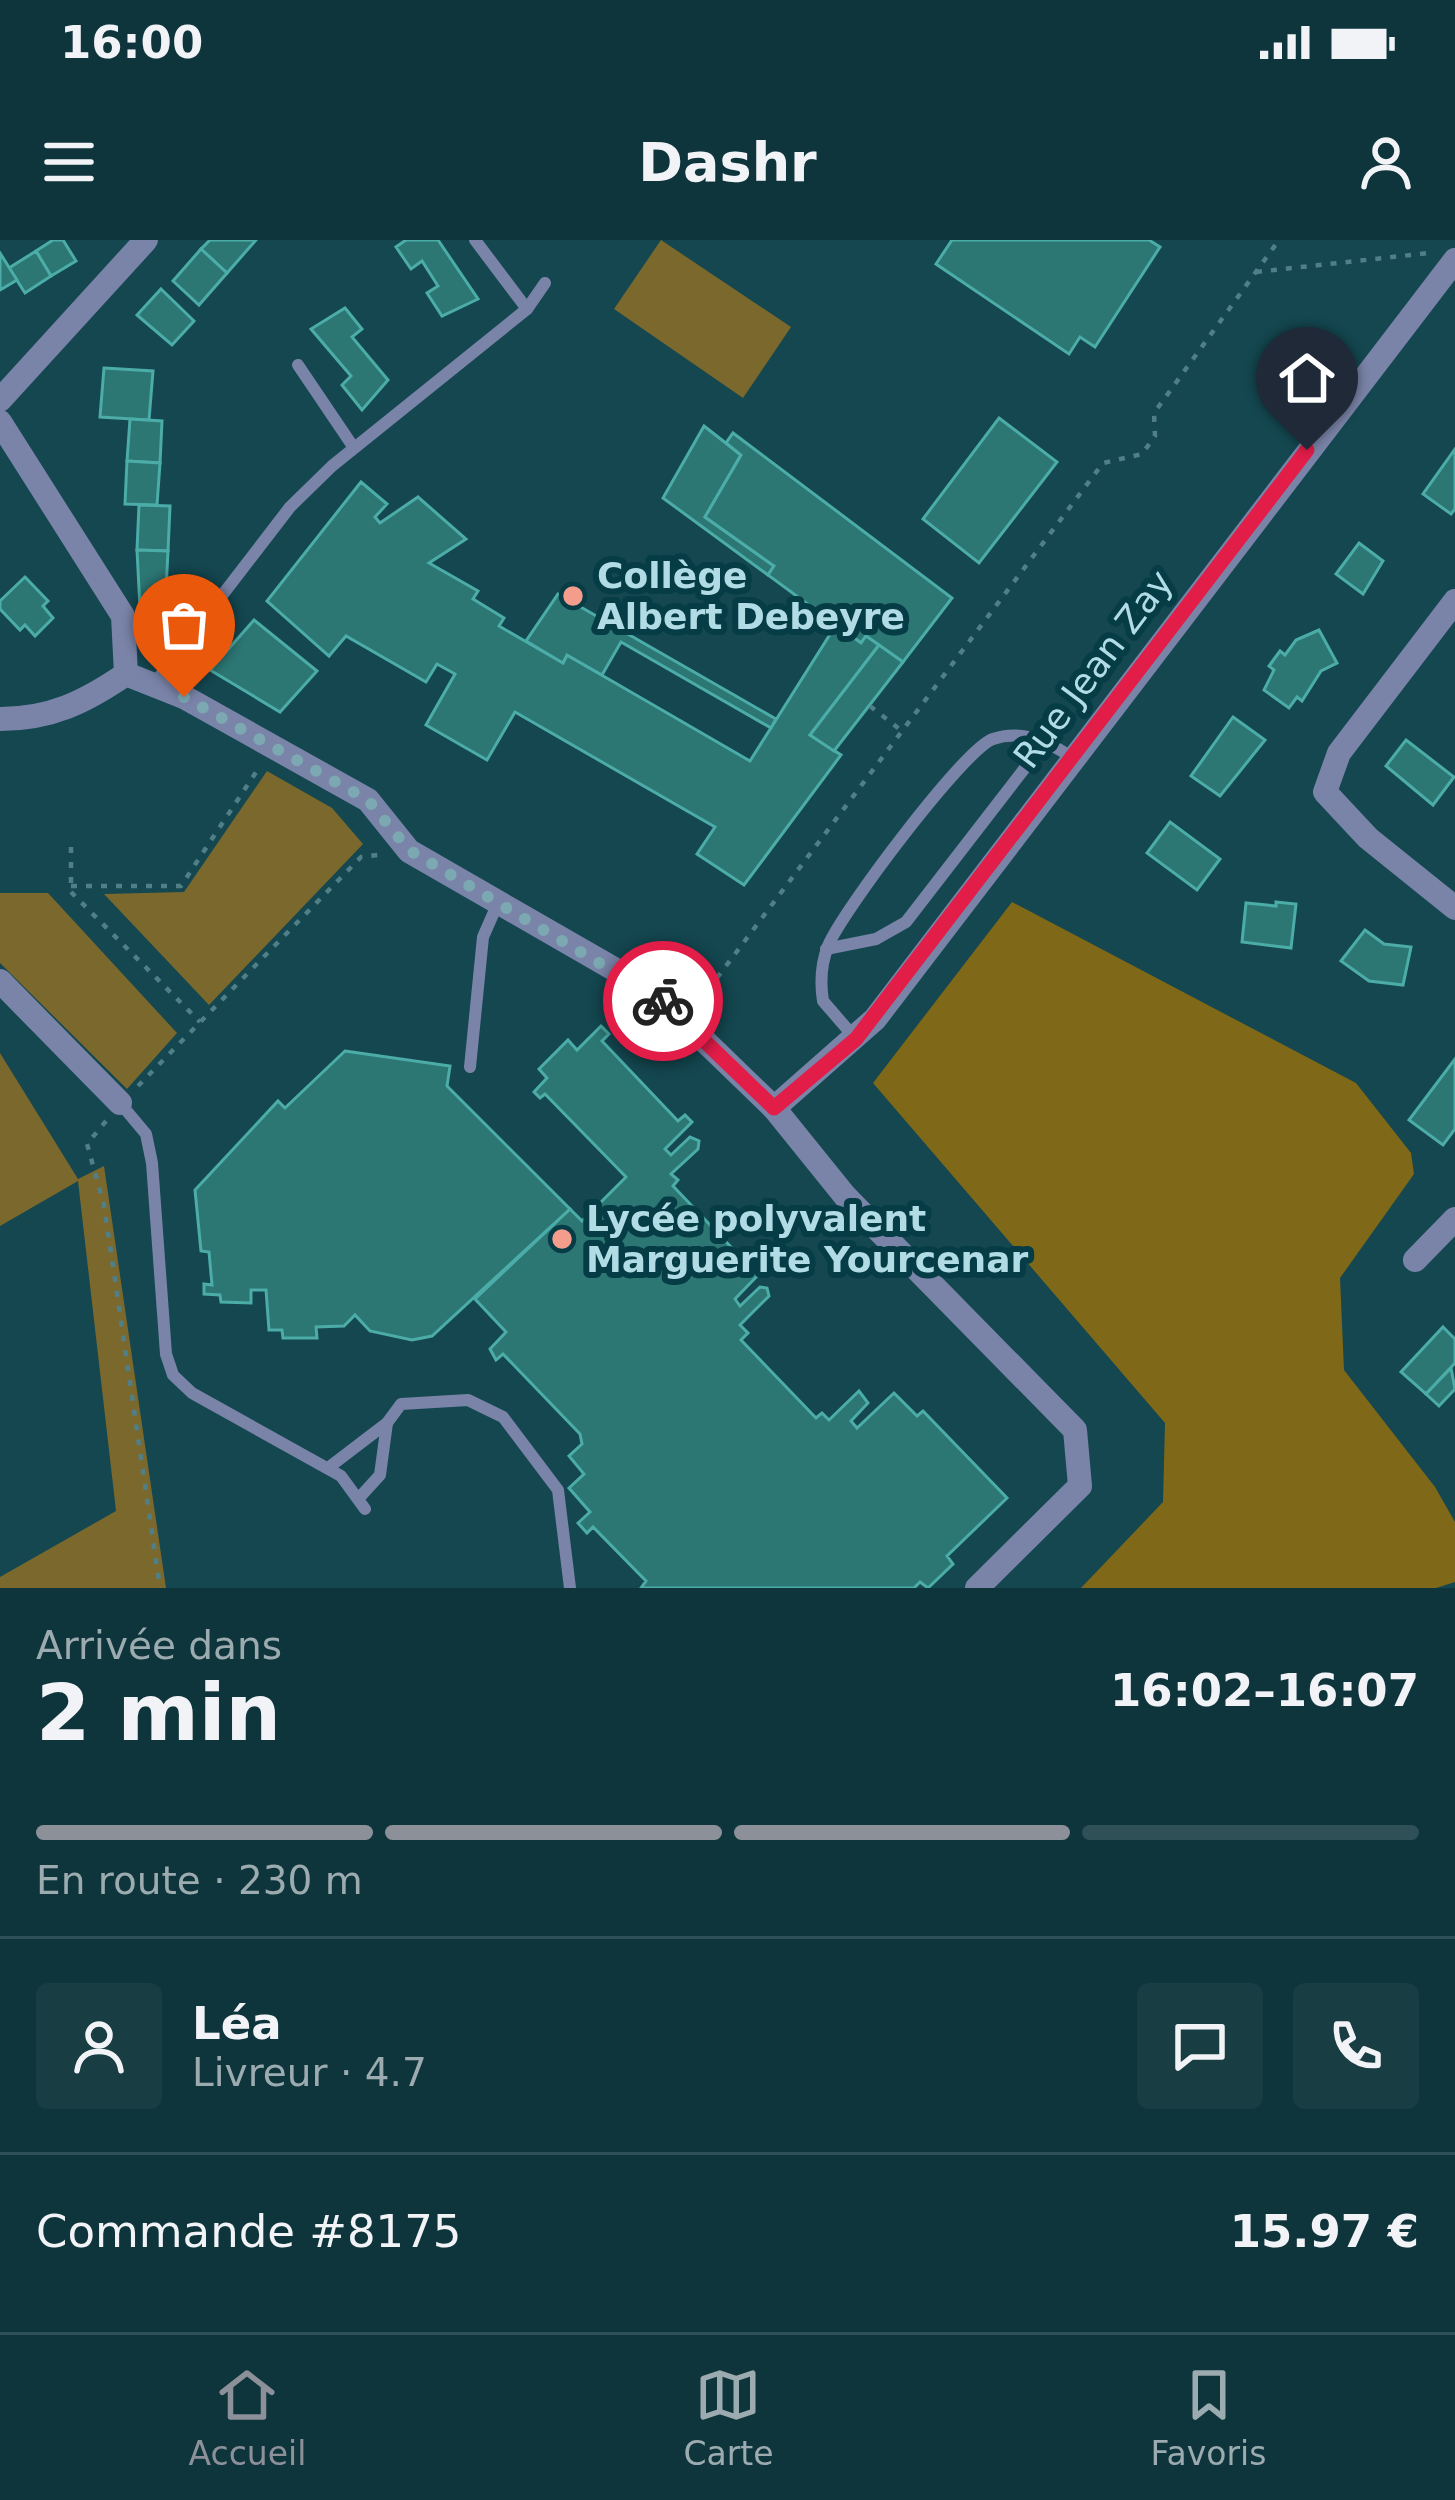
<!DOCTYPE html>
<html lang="fr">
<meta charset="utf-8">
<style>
body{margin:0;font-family:"DejaVu Sans",sans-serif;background:#183d43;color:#f1f3f6;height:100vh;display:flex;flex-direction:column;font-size:45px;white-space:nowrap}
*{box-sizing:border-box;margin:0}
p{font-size:39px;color:#9babaf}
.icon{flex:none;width:66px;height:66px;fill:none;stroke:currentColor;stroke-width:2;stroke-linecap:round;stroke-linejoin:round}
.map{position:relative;height:1348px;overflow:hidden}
.details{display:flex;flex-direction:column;background:#0f353c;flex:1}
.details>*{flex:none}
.pin{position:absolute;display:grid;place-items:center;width:102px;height:102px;color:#fff;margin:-123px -51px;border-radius:50% 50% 50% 0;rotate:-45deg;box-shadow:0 0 12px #0007}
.pin .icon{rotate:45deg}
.courier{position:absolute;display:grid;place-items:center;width:120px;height:120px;margin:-60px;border:9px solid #e11d48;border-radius:50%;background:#fff;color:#222;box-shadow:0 3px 15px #0007}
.headline em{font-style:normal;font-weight:600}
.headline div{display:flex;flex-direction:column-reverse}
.headline{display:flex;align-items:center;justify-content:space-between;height:204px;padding:0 36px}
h1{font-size:78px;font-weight:600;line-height:90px}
.bar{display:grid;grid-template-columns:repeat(4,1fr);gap:18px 12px;align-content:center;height:144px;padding:0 36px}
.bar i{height:15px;border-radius:9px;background:#2f5056}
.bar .selected{background:#8c9099}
.bar p{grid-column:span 4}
.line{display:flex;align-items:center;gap:30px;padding:0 36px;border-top:3px solid #2f5056}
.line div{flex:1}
.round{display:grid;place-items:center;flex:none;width:126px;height:126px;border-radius:12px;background:#183d43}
.status{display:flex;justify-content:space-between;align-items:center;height:84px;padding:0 60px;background:#0f353c;direction:ltr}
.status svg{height:33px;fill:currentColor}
header{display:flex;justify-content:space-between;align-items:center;height:156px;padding:0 36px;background:#0f353c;font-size:54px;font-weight:600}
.tabs{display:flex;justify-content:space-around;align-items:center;height:168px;border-top:3px solid #2f5056;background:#0f353c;font-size:33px;color:#9babaf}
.tabs a{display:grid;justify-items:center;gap:6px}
.tabs .selected{color:#8c9099}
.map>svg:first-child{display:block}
.green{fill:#7b682c}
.forest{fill:#7f6818}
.building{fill:#2c7673;stroke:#4baca8;stroke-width:3}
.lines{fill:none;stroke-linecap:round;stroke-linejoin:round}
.path{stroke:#507f88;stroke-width:4.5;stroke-dasharray:6 9;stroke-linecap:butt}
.lane{stroke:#7a84a8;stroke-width:12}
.street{stroke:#7a84a8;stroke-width:24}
.done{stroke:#7ba8b1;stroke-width:12;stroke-dasharray:0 21.6}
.route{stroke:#e11d48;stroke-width:15}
.poi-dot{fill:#f49d8c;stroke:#053c45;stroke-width:4.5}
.labels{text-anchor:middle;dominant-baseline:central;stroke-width:12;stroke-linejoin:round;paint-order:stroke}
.poi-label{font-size:36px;font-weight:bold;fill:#b2dce5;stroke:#053c45;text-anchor:start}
.street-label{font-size:36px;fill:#b2dce5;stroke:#053c45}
</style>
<div class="status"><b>16:00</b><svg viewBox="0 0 49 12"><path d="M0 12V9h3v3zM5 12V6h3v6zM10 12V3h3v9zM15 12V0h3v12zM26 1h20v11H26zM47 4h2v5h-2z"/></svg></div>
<header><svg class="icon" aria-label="menu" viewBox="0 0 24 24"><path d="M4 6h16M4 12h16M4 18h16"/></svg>Dashr<svg class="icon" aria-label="person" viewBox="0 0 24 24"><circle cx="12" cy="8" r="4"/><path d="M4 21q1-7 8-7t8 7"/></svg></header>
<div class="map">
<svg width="1455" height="1348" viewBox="0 0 1455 1348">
<rect width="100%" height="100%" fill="#144750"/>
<g class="green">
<path d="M661 0 791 87 743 158 614 69Z"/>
<path d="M267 531 332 568 363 604 209 765 104 654 184 652Z"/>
<path d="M0 653H48L177 793 127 849 0 723Z"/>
<path d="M0 813 78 939 104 926 166 1348H0V1337L116 1271 78 941 0 986Z"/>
</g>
<path class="forest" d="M1012 662 1356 843 1411 913 1414 934 1340 1038 1344 1130 1435 1247 1455 1282V1342L1436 1348H1081L1163 1262 1165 1183 873 843Z"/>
<g class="building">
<path d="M53 0H63L76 21 51 36 36 11Z"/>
<path d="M210 0H256L227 33 201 9Z"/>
<path d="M406 0H438L478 59 442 76 427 53 438 46 422 21 411 29 396 7Z"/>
<path d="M952 0H1149L1160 7 1095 107 1080 97 1069 114 936 24Z"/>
<path d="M201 9 227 33 199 65 173 41Z"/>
<path d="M36 11 51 36 25 53 9 28Z"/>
<path d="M0 13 17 40 0 50Z"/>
<path d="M161 49 194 81 172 105 137 75Z"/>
<path d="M345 68 362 89 352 97 388 140 362 170 342 145 351 136 311 89Z"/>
<path d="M104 128 153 131 149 180 100 177Z"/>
<path d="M999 178 1057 222 979 323 923 279Z"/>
<path d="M130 179 162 181 160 223 127 221Z"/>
<path d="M704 186 741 215 705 277 774 326 768 335 663 258Z"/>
<path d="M733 193 952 358 903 422 866 396 861 403 836 385 768 335 774 326 705 277 741 215 726 203Z"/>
<path d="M1455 209V269L1451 274 1423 254Z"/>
<path d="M127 221 160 223 157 265 125 264Z"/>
<path d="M361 242 387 264 375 277 380 283 418 257 466 299 429 323 478 351 473 359 504 378 499 386 563 423 567 415 750 521 836 385 861 403 866 396 879 405 810 495 841 515 744 645 697 614 715 587 515 472 487 520 426 485 455 434 437 424 426 442 346 396 329 416 267 361Z"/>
<path d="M139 265 170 266 168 311 137 310Z"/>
<path d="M1359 303 1383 321 1363 354 1336 334Z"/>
<path d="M137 310 168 311 165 369 140 368Z"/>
<path d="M25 337 48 361 43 366 53 378 35 396 25 385 20 390 0 369V361Z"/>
<path d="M558 354 776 479 771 488 621 402 602 435 567 415 563 423 526 401Z"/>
<path d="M174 369 186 379 169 397 158 387Z"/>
<path d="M254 380 317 431 280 472 210 430Z"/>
<path d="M1319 390 1337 423 1321 431 1302 461 1297 457 1289 468 1264 450 1274 430 1269 426 1280 411 1285 415 1296 400Z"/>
<path d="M879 405 903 422 834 511 810 495Z"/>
<path d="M1233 477 1265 500 1220 556 1191 536Z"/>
<path d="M1406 500 1454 537 1433 565 1386 526Z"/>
<path d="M1170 582 1220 619 1197 650 1147 613Z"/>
<path d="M1276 662 1296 664 1291 708 1242 702 1246 663 1276 666Z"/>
<path d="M1365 690 1384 704 1411 707 1403 745 1369 741 1341 721Z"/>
<path d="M601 786 609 794 602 801 678 881 685 875 692 882 665 909 671 915 690 897 699 901 698 909 671 934 678 940 673 946 750 1027 756 1022 763 1030 735 1059 740 1066 760 1047 767 1048 769 1056 740 1085 748 1093 741 1100 816 1178 822 1173 829 1180 859 1151 868 1163 851 1181 857 1188 894 1153 917 1176 923 1171 1007 1258 947 1316 953 1324 928 1348 920 1342 914 1348H641L646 1341 593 1287 587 1293 578 1283 590 1272 569 1248 584 1234 569 1216 582 1204 580 1194 503 1114 496 1120 490 1109 506 1092 475 1059 570 969 582 981 626 937 545 854 540 858 534 852 547 838 539 829 568 800 577 810Z"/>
<path d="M345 811 450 826 447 846 570 969 432 1096 412 1100 370 1091 355 1075 344 1086 316 1087 317 1098H283L282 1090H269L266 1050H251V1063L221 1062 220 1055 204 1054V1044L212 1045 209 1012 201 1011 195 950 278 861 285 868Z"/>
<path d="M1455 819V889L1443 905 1409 880Z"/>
<path d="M1443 1087 1455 1099V1123L1426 1154 1401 1132Z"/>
<path d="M1451 1128 1455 1149 1439 1166 1426 1154Z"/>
</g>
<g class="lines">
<g class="path">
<path d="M1256 32 1429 13"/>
<path d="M870 466 902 491"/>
<path d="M71 607V652L200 782"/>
<path d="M71 646H181L260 526"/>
<path d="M699 762 1103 223 1142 214 1155 196 1154 173 1279 0"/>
<path d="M138 846 361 617 378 615"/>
<path d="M106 881 87 904 104 965 160 1348"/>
</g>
<g class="lane">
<path d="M475 0 527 69"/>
<path d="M298 125 354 208"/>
<path d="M154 444 290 267 332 226 527 69 545 43"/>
<path d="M826 709 876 699 906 682 1045 502"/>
<path d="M855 798 823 761C820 742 821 724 828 706 841 673 964 509 993 499 1021 489 1048 501 1071 517"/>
<path d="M470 827 483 697 498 663"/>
<path d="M120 863 146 894 152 923 166 1114 173 1135 192 1153 341 1236 365 1269"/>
<path d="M328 1228 387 1183 401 1164 468 1160 503 1177 558 1250 570 1348"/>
<path d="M359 1258 380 1235 387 1183"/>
</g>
<g class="street">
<path d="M0 160 146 0"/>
<path d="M0 182 123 376 126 434"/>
<path d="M1455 361 1339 513 1325 552 1368 598 1455 668"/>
<path d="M126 434 184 457 368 560 409 611 654 752 774 868 845 956 1075 1190 1080 1246 977 1348"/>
<path d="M0 479C51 479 85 462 126 434"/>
<path d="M0 741 120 863"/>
<path d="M774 868 875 779 1455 20"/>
<path d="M1415 1020 1455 979"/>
</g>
</g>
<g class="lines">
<path class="done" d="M184 457 368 560 409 610 663 761"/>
<path class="route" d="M663 761 774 868 856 799 1307 210"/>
</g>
<g class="poi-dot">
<circle cx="573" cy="356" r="12"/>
<circle cx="562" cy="999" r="12"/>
</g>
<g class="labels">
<g class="poi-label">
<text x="597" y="335">Collège<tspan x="597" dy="41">Albert Debeyre</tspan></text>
<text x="586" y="978">Lycée polyvalent<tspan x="586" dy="41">Marguerite Yourcenar</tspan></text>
</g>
<g class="street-label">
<text transform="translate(1093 429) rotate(-53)">Rue Jean Zay</text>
</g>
</g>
</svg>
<div class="pin" style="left:184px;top:457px;background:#ea580c"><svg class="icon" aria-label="bag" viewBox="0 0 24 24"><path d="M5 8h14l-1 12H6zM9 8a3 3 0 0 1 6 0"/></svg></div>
<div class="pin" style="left:1307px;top:210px;background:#1f2937"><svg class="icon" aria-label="home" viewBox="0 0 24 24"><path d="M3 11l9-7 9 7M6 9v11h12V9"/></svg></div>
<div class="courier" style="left:663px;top:761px"><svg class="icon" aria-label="bike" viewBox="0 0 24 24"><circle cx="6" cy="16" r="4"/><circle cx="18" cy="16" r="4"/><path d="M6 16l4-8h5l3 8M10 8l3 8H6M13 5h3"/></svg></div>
</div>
<section class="details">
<div class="headline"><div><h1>2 min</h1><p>Arrivée dans</p></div><em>16:02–16:07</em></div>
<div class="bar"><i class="selected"></i><i class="selected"></i><i class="selected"></i><i></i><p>En route · 230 m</p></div>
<div class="line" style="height:216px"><a class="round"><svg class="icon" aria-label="person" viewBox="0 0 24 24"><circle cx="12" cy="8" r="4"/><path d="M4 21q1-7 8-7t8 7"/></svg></a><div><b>Léa</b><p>Livreur · 4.7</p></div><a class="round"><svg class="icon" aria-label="chat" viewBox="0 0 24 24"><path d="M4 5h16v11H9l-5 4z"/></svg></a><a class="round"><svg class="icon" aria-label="phone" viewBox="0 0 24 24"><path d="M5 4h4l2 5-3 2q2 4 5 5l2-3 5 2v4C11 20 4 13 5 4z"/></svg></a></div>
<div class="line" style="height:156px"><div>Commande #8175</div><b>15.97 €</b></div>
</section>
<nav class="tabs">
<a class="selected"><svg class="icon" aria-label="home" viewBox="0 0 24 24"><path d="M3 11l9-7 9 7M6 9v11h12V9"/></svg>Accueil</a>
<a><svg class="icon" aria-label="map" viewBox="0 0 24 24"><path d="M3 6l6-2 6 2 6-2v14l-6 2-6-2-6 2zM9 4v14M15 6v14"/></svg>Carte</a>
<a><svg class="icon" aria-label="saved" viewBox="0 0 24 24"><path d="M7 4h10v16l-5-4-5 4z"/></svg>Favoris</a>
</nav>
